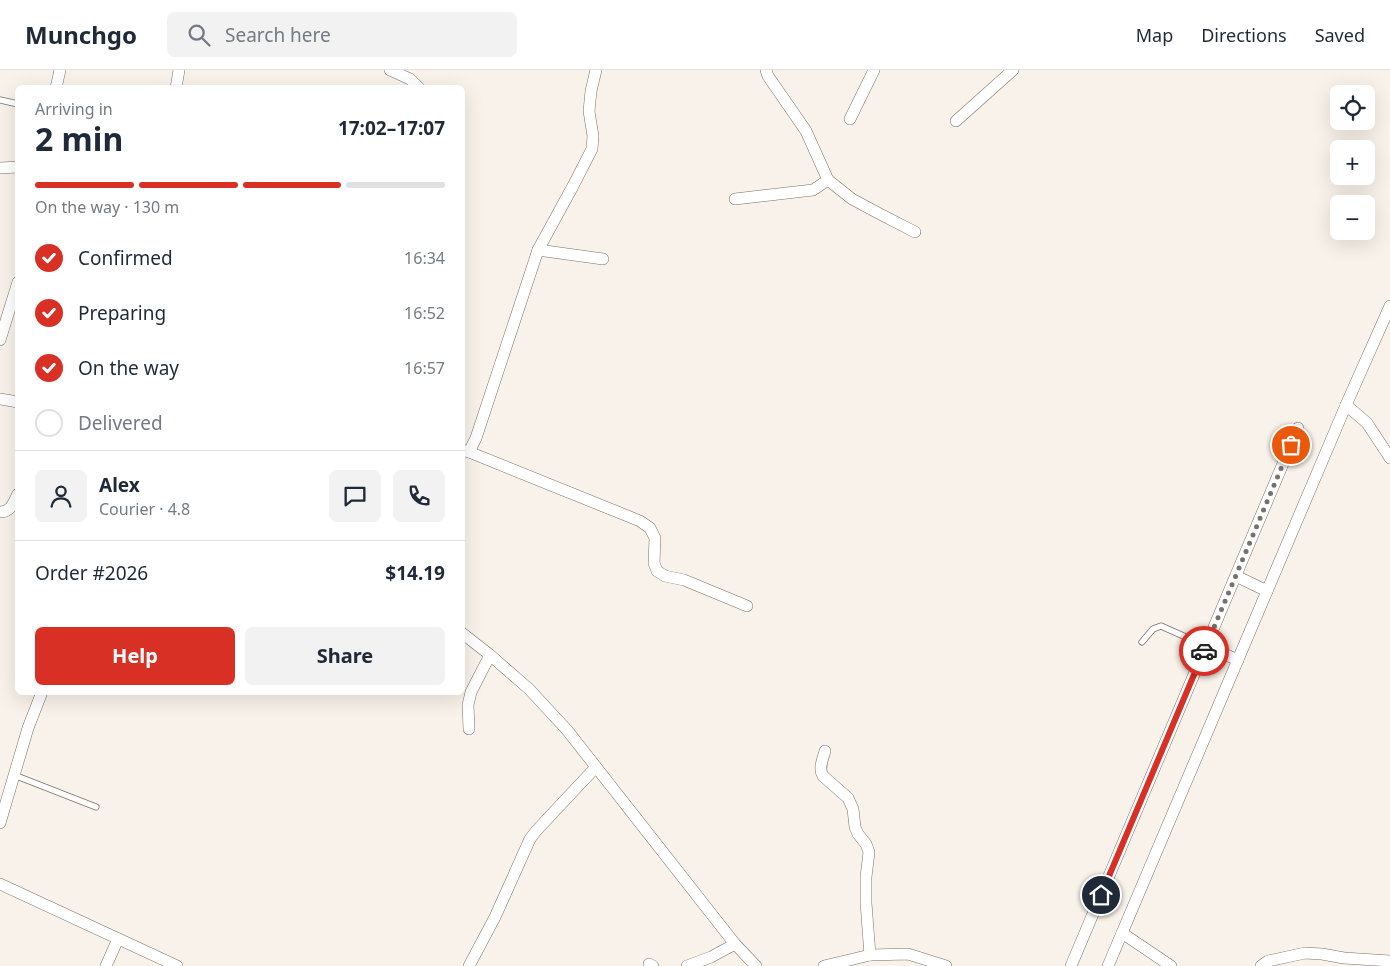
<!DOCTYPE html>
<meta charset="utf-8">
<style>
body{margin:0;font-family:"Noto Sans",sans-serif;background:#f2f2f3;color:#1f2937;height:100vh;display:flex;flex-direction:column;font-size:19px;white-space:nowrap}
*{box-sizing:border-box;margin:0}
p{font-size:16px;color:#747a83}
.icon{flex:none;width:28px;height:28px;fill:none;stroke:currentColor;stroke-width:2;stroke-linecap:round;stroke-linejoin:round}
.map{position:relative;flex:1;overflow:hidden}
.details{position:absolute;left:15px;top:15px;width:450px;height:610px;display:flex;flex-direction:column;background:#fff;border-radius:8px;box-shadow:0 5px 20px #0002}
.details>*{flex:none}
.fabs{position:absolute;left:1330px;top:15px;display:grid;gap:10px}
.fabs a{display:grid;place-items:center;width:45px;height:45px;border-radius:8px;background:#fff;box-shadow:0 5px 20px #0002;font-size:25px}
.pin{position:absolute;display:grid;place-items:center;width:42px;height:42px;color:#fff;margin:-21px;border:2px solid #fff;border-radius:50%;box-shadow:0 1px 5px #0007}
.courier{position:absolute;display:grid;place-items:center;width:50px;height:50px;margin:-25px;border:4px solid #d93025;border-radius:50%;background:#fff;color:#222;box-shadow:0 1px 6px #0007}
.headline em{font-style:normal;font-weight:700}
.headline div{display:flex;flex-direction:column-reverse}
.headline{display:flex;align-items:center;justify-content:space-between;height:85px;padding:0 20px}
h1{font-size:32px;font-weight:700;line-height:38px}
.bar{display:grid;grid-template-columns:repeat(4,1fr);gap:8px 5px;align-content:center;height:60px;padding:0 20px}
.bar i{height:6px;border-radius:4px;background:#e0e1e3}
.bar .current{background:#d93025}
.bar p{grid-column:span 4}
.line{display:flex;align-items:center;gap:12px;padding:0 20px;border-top:1px solid #e0e1e3}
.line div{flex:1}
.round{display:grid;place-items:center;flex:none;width:52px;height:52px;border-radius:8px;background:#f2f2f3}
ol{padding:0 20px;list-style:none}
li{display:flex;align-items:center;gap:15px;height:55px}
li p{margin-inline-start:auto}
li .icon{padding:5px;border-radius:50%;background:#d93025;color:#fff;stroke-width:4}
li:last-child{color:#747a83}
li i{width:28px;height:28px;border:2px solid #e0e1e3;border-radius:50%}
.primary-button{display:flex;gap:10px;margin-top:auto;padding:10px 20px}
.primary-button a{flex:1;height:58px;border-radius:8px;background:#d93025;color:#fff;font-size:20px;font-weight:700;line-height:58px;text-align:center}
.primary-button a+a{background:#f2f2f3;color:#1f2937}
header{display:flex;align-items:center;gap:30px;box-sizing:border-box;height:70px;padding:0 25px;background:#fff;border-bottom:1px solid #e0e1e3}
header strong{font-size:24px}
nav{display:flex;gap:28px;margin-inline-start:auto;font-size:18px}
.search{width:350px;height:45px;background:#f2f2f3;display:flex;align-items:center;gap:12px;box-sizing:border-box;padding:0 18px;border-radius:8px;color:#747a83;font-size:19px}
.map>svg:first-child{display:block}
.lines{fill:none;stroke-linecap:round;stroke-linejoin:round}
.service-casing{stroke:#77716b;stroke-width:7}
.minor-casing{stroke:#77716b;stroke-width:12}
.service{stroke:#fff;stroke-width:5.5}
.minor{stroke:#fff;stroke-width:11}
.done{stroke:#76726d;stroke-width:5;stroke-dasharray:0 9}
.route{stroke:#d93025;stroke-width:6}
</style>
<header>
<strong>Munchgo</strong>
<div class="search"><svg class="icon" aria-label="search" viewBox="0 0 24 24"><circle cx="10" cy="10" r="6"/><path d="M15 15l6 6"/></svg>Search here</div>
<nav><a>Map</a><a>Directions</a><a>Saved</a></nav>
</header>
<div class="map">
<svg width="1390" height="896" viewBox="0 0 1390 896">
<rect width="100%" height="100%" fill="#f9f2ea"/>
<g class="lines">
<g class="service-casing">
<g id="service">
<path d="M0 30 18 34"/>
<path d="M1142 572 1153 559 1161 556 1206 576"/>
<path d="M14 705 96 737"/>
</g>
</g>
<g class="minor-casing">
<g id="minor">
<path d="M390 0 410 9 419 18"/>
<path d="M56 18 60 0"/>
<path d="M176 18 179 0"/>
<path d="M850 49 874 0"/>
<path d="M956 51 1013 0"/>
<path d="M0 98 18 97"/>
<path d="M828 110 852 129 880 144 915 162"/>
<path d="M735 129 813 120 828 110 806 61 768 6 766 0"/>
<path d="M538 180 573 116 592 79 593 66 589 41 591 21 596 0"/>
<path d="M0 270 18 212"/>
<path d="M0 329 18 332"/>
<path d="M1346 335 1367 353 1390 388"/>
<path d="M462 380 469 382 476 368 538 180 603 189"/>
<path d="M469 382 640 451 650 458 655 468 654 493 657 501 665 506 684 510 747 536"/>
<path d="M0 442C11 442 13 433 18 424"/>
<path d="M1236 506 1267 521"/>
<path d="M462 563 490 585 529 619 567 660 735 874 756 896"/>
<path d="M1206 576 1238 590"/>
<path d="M469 659 468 635 471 622 490 585"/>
<path d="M825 681C823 689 818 698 823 706L848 728 853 739 855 757 858 764 866 774 869 782 866 807V833L870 885"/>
<path d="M0 753 28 658 42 622"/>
<path d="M0 814 177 896"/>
<path d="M1122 863 1171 896"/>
<path d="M649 894 653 896"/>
<path d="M106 896 118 869"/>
<path d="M469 896 495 847 530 769 536 761 596 697"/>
<path d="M687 896 711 887 735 874"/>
<path d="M824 896 870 885 908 884 946 896"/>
<path d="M1071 896 1298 358"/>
<path d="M1108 896 1346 335 1390 236"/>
<path d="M1261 896 1268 891 1305 883 1322 884 1344 888 1390 891"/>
</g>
</g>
<use href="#service" class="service"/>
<use href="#minor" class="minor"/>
</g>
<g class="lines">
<path class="done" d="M1204 581 1291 375"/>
<path class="route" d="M1101 825 1204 581"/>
</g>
</svg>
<div class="fabs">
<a><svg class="icon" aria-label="locate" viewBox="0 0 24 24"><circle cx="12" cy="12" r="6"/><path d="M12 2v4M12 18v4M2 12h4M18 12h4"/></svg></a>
<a>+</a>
<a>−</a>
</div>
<div class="pin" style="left:1291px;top:375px;background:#ea580c"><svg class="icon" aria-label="bag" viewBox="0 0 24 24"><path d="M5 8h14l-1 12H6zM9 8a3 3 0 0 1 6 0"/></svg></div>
<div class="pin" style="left:1101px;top:825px;background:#1f2937"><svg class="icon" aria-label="home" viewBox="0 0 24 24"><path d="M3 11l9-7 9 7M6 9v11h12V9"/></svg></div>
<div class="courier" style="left:1204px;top:581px"><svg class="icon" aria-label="car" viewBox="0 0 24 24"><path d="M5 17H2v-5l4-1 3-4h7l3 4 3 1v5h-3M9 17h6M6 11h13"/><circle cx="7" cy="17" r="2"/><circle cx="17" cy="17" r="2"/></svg></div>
<section class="details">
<div class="headline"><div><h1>2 min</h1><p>Arriving in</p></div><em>17:02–17:07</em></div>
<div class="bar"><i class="current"></i><i class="current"></i><i class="current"></i><i></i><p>On the way · 130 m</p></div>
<ol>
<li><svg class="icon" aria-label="check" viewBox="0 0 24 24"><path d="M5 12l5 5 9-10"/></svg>Confirmed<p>16:34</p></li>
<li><svg class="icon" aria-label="check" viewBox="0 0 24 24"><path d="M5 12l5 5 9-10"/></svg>Preparing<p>16:52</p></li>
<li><svg class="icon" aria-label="check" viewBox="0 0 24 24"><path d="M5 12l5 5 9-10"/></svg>On the way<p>16:57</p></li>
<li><i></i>Delivered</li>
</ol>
<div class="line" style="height:90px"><a class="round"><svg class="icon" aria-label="person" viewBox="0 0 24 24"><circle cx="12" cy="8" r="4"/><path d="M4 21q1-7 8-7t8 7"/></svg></a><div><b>Alex</b><p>Courier · 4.8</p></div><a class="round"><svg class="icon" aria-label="chat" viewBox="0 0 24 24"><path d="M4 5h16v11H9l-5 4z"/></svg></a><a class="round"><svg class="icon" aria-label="phone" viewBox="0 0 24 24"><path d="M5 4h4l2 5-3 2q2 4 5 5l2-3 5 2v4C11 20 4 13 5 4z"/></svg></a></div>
<div class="line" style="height:65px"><div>Order #2026</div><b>$14.19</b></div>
<div class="primary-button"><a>Help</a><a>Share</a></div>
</section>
</div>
